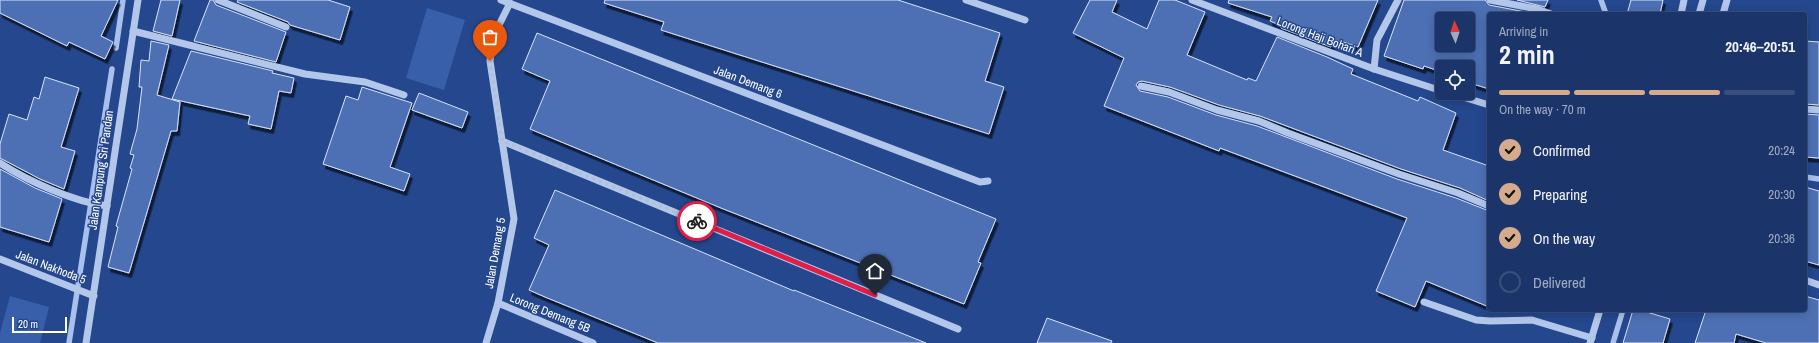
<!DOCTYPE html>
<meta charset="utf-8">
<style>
body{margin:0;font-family:"Archivo Narrow",sans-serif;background:#284072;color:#f1f3f6;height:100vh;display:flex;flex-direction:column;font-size:15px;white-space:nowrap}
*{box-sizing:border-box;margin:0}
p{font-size:13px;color:#a0abc1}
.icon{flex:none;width:22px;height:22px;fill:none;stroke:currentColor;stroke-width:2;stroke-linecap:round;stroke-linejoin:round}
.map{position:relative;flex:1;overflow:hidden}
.side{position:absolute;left:1487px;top:12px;width:320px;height:300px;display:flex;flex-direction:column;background:#1b356a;border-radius:4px;box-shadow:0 2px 10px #0003,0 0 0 1px #39507e}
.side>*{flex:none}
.needle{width:26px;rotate:357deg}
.fabs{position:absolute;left:1435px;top:12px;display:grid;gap:8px}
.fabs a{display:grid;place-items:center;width:40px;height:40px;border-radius:4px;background:#1b356a;box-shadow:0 2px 10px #0003,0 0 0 1px #39507e;font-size:20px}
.scale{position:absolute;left:12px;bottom:10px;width:55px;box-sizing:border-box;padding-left:4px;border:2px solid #fff;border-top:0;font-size:11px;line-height:14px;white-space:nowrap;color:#fff;-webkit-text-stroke:3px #24478d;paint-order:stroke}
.pin{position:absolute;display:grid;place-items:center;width:34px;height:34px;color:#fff;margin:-41px -17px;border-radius:50% 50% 50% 0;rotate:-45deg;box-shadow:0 0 4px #0007}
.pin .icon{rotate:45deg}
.courier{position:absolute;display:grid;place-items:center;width:40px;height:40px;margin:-20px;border:3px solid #e11d48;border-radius:50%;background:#fff;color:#222;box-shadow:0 1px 5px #0007}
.overview em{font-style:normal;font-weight:700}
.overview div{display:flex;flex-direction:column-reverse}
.overview{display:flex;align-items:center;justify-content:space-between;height:68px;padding:0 12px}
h1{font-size:26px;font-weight:700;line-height:30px}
.bar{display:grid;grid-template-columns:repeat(4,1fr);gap:6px 4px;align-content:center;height:48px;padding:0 12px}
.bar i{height:5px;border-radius:3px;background:#39507e}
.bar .selected{background:#d6ab8b}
.bar p{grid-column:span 4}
ol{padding:0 12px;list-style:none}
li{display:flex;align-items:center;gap:12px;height:44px}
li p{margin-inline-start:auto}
li .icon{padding:4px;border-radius:50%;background:#d6ab8b;color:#111;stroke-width:4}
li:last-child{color:#a0abc1}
li i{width:22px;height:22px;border:2px solid #39507e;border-radius:50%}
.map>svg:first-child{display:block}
.green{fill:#385faa}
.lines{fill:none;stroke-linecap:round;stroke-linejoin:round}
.stream{stroke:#a8c0ec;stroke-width:5.5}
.building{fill:#4d70b4;stroke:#d8e3f8;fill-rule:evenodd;filter:url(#shadow)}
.minor{stroke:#b3c7eb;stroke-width:7}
.done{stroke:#b2bfd7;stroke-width:4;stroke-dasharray:0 7.2}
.route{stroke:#e11d48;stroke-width:5}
.labels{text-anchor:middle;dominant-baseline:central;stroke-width:3;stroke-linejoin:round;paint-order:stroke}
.street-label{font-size:12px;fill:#fff;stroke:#24478d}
</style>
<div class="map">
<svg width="1819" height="343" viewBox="0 0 1819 343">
<defs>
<filter id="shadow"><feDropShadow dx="2.5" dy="4.5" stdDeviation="0" flood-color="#0009"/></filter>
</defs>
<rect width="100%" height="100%" fill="#24478d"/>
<g class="green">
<path d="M427 8 465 20 444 90 406 78Z"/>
<path d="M10 296 49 307 40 343H0V333Z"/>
</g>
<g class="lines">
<g class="stream">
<path d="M1601 0 1606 14"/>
<path d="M116 48 123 0"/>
<path d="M1805 177 1819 179"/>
<path d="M69 343 112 69"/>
<path d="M1613 343 1623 310"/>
</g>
</g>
<g class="building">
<path d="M0 0H118L101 36 113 42 105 59 69 42 67 46 0 13Z"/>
<path d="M161 0H180L172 36 153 31Z"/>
<path d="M210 0H213L216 5 286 32 276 62 194 41Z"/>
<path d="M238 0H328L350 7 340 40 290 25 288 22 237 2Z"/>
<path d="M605 0H898L1000 33 985 81 1004 87 989 134 661 30 664 22 604 3Z"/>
<path d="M1090 0H1117L1112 12 1147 29 1159 0H1175L1205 12 1187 55 1247 80 1248 78 1256 81 1277 37 1327 57 1353 69 1351 74 1418 101 1420 97 1456 113 1443 150 1489 166V201L1460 188 1401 169 1260 116 1219 105 1170 87 1142 81 1138 82 1136 85 1140 91 1168 97 1216 115 1257 126 1397 179 1456 198 1489 211V307L1426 281 1415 307 1376 291 1407 218 1220 148 1219 151 1104 106 1124 58 1073 33Z"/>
<path d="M1229 0H1378L1358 47 1334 39 1331 47 1281 28 1282 26 1270 21 1272 17 1228 3Z"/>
<path d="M1404 0H1485L1489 5 1536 14H1489V89L1470 83 1471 81 1468 80V67H1442V72L1424 66 1423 69 1384 56ZM1442 19H1468V45H1442Z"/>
<path d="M1517 0H1548L1545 7Z"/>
<path d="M1631 0H1663L1660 14H1627Z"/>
<path d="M537 33 996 219 978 262 981 263 964 304 721 208 530 129 550 81 522 69Z"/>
<path d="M151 41 169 45 157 95 180 102 177 131H171L129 273 108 267 118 227 116 226 132 169 130 168 134 155 130 154 137 129 142 87H139L141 60 149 61Z"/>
<path d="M1805 41 1819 42V105L1805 104Z"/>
<path d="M191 51 273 71 272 73 294 78 291 93 279 91 271 129 248 124 250 116 172 99Z"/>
<path d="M45 77 79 88 61 147 75 151 64 189 40 179 0 158V144L9 114 27 120 34 97 39 99Z"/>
<path d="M362 87 412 103 390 167 410 174 404 191 323 164 346 96 358 100Z"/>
<path d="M419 93 468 112 462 128 412 110Z"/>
<path d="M1805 114 1819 115V158L1805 157Z"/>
<path d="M0 169 35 188 62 199 49 242 0 227Z"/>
<path d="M1805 187 1819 191V265L1805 261Z"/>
<path d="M555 190 794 291V290L926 343H658L545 297 529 290 549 245 534 238Z"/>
<path d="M1805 296 1819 300V343H1766L1736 334 1734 343H1695L1706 310H1805Z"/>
<path d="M1633 310H1640L1670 319 1663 343H1623Z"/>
<path d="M1047 318 1112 341 1111 343H1037Z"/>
</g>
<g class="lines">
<g class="minor">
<path d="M218 0 286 27"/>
<path d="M501 0 980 182 988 181"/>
<path d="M966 0 1025 20"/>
<path d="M1192 0 1374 69 1442 91"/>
<path d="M1490 0 1537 9 1551 14"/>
<path d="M1681 14 1684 0"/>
<path d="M1699 14 1703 0"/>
<path d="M1723 14 1727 0"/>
<path d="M133 31 305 74 365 82 404 95"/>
<path d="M1374 69 1377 40 1398 0"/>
<path d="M1141 86 1169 92 1217 110 1259 121 1288 133 1399 174 1458 193 1489 206"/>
<path d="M1450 93 1489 105"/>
<path d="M1805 109 1819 110"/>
<path d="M502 141 958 329"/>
<path d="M0 163C28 181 74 202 107 206"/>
<path d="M0 259 94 296"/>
<path d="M1805 280 1819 285"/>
<path d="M1424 302 1476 320 1490 321 1532 320 1592 338"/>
<path d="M498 303 593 343"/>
<path d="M86 343 138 0"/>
<path d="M486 343 498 303 514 219 490 61 493 37 510 3"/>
<path d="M1590 343 1600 310"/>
</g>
</g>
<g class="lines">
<path class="done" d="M490 61 502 141 697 221"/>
<path class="route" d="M697 221 875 295"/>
</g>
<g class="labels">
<g class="street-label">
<text transform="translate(1320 37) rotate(21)">Lorong Haji Bohari A</text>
<text transform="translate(748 82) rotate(21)">Jalan Demang 6</text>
<text transform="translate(101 170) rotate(-82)">Jalan Kampung Sri Pandan</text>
<text transform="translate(495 253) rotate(-80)">Jalan Demang 5</text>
<text transform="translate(51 267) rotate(21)">Jalan Nakhoda 5</text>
<text transform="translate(550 313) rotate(22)">Lorong Demang 5B</text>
</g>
</g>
</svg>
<div class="fabs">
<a><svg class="needle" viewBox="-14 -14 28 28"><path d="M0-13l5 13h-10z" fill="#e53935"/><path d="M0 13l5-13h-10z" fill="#a0abc1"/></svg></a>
<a><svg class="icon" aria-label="locate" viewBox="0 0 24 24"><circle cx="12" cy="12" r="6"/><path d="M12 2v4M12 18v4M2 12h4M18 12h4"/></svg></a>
</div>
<div class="scale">20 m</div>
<div class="pin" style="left:490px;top:61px;background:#ea580c"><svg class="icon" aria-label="bag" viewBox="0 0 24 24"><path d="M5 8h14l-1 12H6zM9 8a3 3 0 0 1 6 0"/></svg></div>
<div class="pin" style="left:875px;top:295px;background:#1f2937"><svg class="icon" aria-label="home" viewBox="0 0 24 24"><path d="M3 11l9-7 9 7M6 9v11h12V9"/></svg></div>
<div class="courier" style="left:697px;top:221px"><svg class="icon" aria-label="bike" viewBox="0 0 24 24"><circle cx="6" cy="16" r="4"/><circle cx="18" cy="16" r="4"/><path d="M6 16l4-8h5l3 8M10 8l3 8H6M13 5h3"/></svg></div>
<section class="side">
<div class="overview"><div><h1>2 min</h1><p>Arriving in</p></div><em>20:46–20:51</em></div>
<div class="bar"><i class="selected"></i><i class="selected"></i><i class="selected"></i><i></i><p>On the way · 70 m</p></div>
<ol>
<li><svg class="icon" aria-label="check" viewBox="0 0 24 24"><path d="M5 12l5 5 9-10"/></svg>Confirmed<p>20:24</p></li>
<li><svg class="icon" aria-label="check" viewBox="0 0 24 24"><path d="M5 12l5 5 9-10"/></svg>Preparing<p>20:30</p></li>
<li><svg class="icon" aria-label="check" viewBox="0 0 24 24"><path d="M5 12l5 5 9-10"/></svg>On the way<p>20:36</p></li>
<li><i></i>Delivered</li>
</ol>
</section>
</div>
